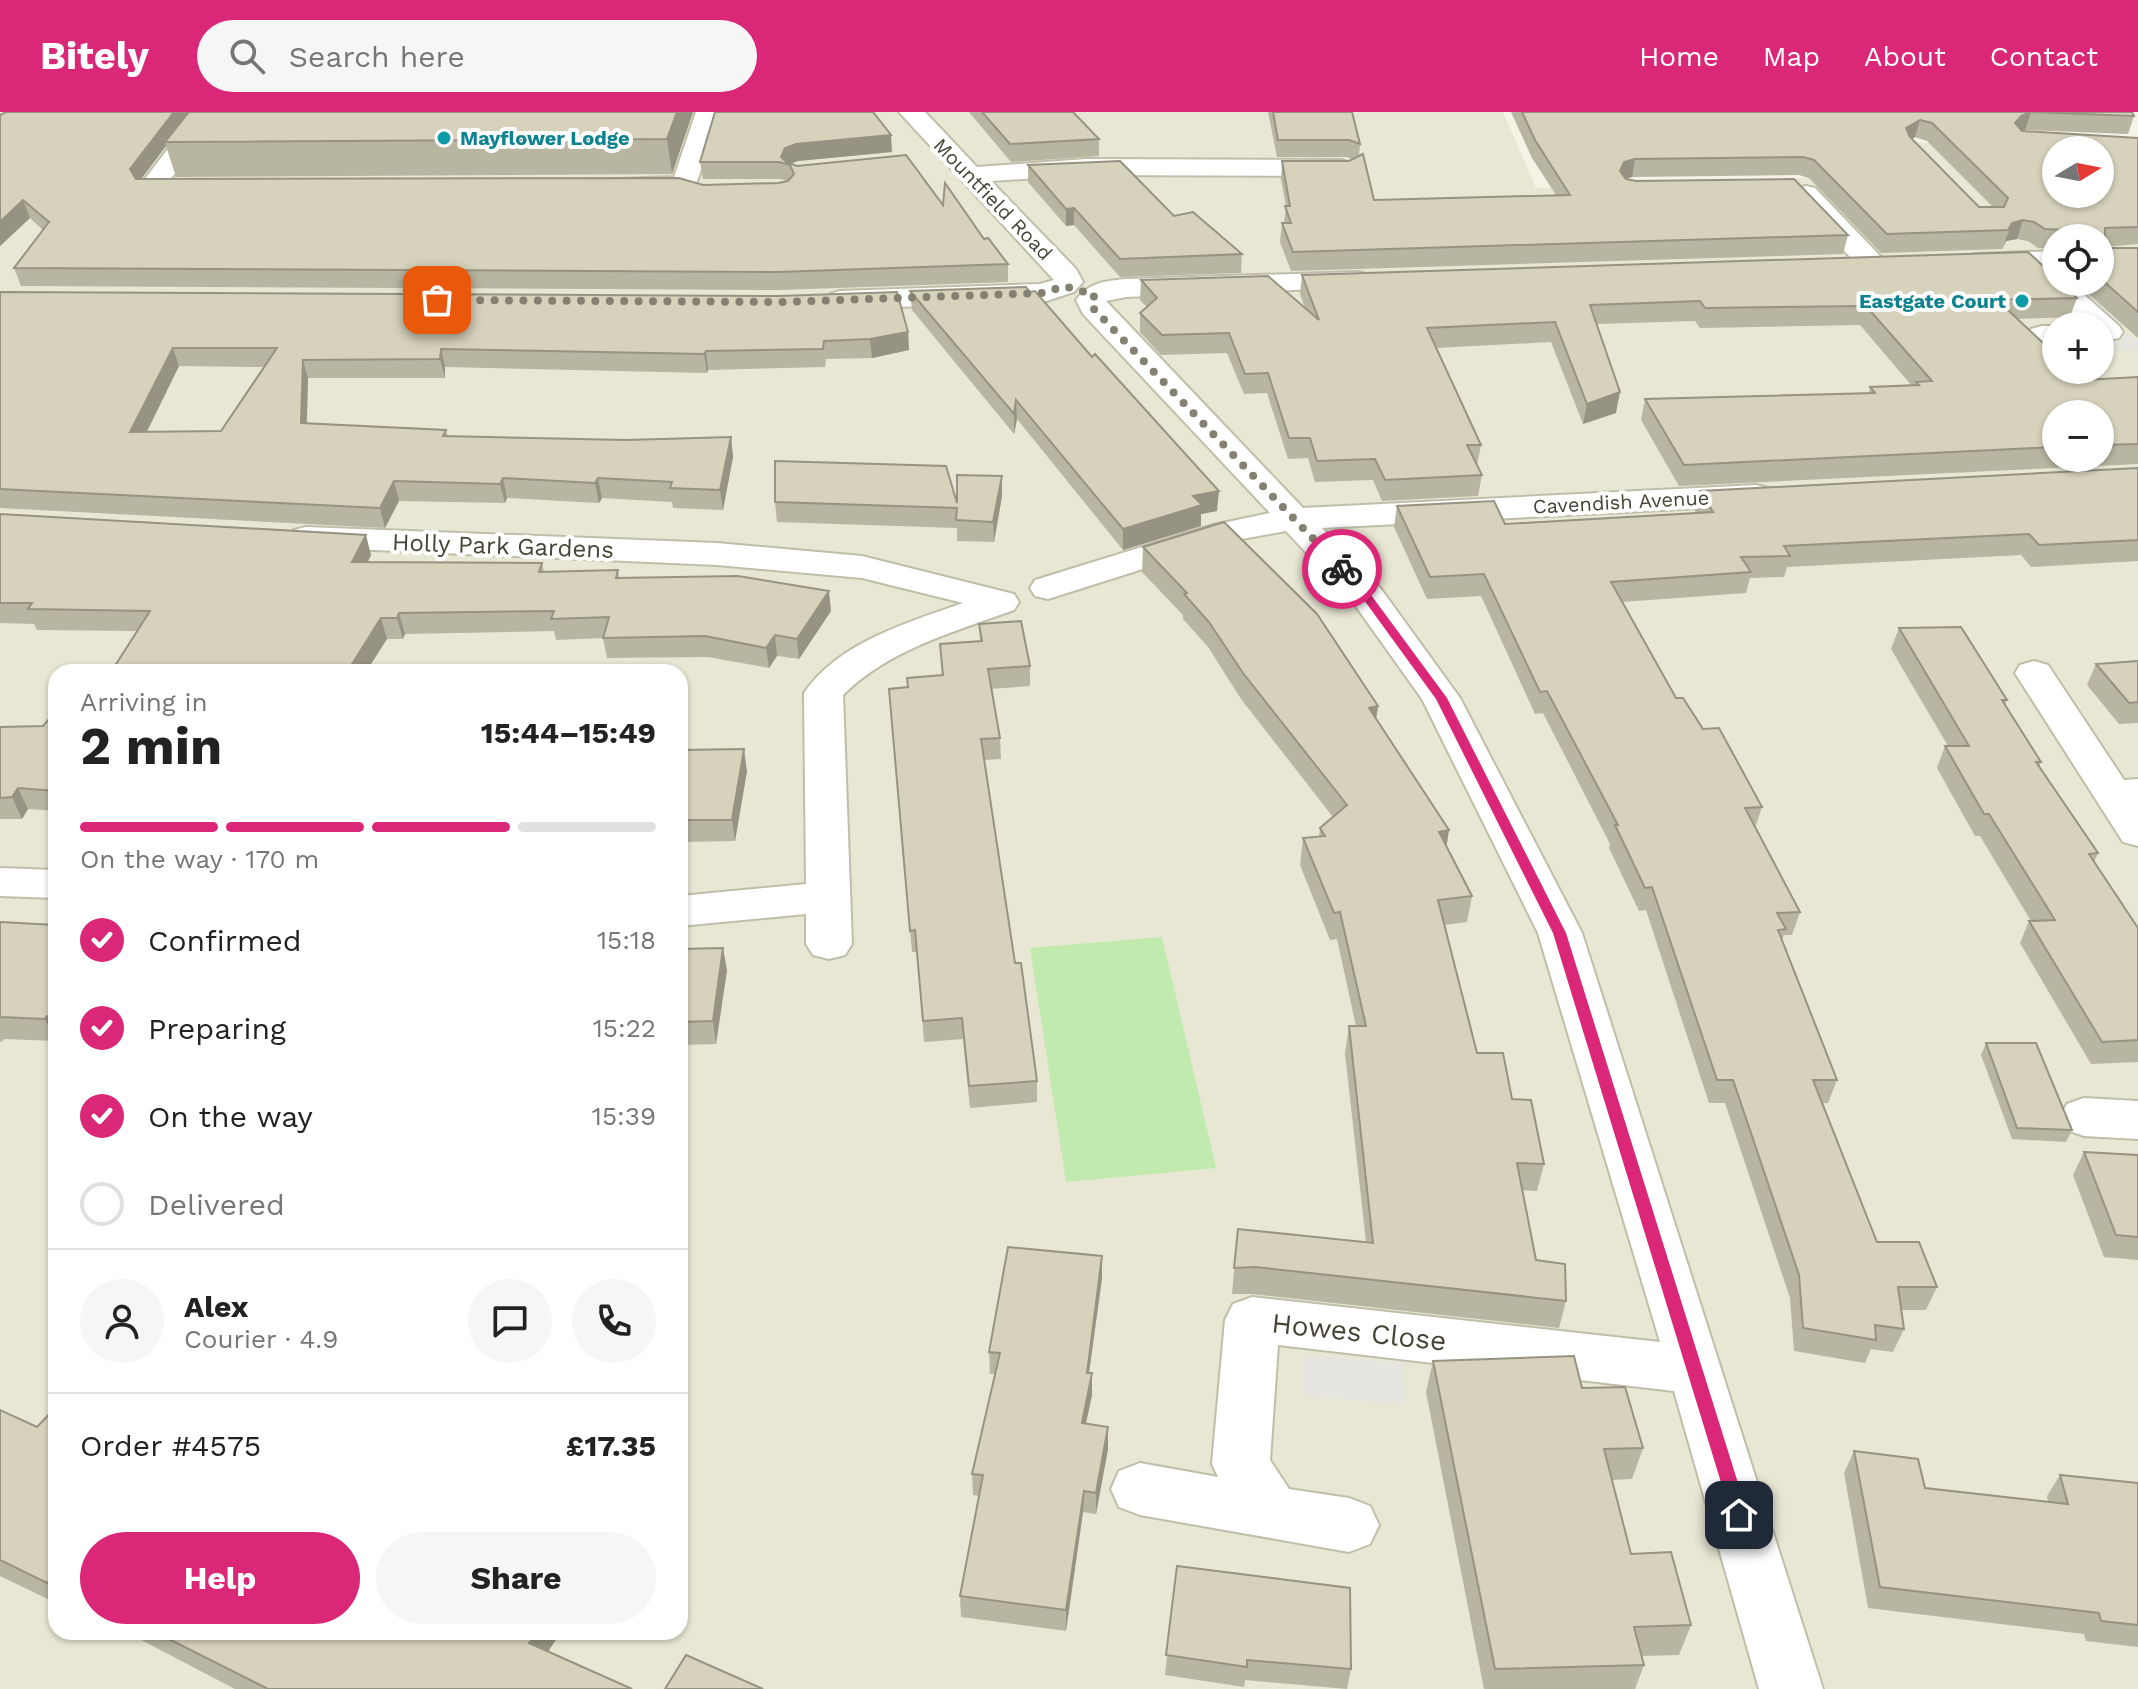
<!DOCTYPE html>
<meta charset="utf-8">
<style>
body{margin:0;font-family:"Work Sans",sans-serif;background:#f6f6f6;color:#222;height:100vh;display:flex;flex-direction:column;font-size:30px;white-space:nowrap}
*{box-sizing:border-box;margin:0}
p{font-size:26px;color:#767676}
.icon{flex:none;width:44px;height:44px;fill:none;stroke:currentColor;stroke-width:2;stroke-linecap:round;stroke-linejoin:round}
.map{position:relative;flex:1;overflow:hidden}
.sheet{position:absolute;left:48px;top:552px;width:640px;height:976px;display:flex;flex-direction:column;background:#fff;border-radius:24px;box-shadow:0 2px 6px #0004}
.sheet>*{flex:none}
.needle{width:52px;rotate:80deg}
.buttons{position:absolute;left:2042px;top:24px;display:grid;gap:16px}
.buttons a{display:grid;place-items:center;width:72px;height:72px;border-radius:50%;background:#fff;box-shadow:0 2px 6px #0004;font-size:40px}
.pin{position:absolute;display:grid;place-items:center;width:68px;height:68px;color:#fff;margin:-34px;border-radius:16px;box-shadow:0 4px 12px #0006}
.courier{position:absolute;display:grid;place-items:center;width:80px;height:80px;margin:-40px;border:6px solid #db2777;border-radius:50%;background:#fff;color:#222;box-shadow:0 2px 10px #0007}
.headline em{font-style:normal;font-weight:700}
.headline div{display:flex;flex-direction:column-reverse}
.headline{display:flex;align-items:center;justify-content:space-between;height:136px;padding:0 32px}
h1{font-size:52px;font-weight:700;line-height:60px}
.bar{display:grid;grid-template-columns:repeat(4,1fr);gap:12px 8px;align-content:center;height:96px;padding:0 32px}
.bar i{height:10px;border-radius:6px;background:#e0e0e0}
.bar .current{background:#db2777}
.bar p{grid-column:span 4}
.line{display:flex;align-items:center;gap:20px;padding:0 32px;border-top:2px solid #e0e0e0}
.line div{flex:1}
.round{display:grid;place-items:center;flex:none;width:84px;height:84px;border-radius:42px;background:#f6f6f6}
ol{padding:0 32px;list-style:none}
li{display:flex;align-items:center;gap:24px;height:88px}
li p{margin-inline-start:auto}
li .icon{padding:8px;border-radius:50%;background:#db2777;color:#fff;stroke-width:4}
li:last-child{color:#767676}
li i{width:44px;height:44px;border:4px solid #e0e0e0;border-radius:50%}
.primary-button{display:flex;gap:16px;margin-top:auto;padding:16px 32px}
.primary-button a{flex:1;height:92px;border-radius:48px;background:#db2777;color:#fff;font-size:32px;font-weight:700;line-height:92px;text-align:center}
.primary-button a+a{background:#f6f6f6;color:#222}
header{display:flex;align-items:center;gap:48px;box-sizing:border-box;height:112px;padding:0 40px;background:#db2777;color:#fff}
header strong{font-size:38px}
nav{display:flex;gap:44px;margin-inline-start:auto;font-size:28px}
.search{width:560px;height:72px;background:#f6f6f6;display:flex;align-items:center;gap:20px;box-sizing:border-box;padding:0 28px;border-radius:44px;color:#767676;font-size:30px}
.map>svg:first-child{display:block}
.residential{fill:#e8e7d4;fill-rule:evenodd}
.green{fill:#c0eaae}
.parking{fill:#e5e4df}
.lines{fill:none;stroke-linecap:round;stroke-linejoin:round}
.minor-casing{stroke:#c0bea9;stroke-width:4}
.minor{fill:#fff;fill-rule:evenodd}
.wall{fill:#b8b5a1;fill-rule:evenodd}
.shaded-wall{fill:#969383}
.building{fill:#d6d2bb;stroke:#969383;stroke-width:2;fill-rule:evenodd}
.route{fill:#db2777}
.done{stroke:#848173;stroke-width:8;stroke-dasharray:0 14.4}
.culture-dot{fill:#0f9aa8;stroke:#fff;stroke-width:3}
.labels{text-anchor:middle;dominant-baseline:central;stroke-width:8;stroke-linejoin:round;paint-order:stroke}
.far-culture-label{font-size:20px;font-weight:bold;fill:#0d838f;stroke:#fff;text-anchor:start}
.far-street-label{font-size:20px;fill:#474435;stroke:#fff}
.street-label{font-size:24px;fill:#474435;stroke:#fff}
.near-street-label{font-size:28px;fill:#474435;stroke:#fff}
</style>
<header>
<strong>Bitely</strong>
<div class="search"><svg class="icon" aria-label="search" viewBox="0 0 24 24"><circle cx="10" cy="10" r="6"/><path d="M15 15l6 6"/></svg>Search here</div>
<nav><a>Home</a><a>Map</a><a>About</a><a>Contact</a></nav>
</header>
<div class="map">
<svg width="2138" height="1577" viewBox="0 0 2138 1577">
<rect width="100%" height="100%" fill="#f4f3e6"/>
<path class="residential" d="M12 0H1503L1536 76 1825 65 1880 29 2023 35 2056 82H2100L2138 54V1577H0V11ZM2056 126H2100V170H2056ZM2056 214H2100V258H2056ZM2056 302H2100V346H2056ZM56 560H680V1520H56Z"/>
<path class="green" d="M1162 825 1216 1056 1066 1070 1030 836Z"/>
<g class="parking">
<path d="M2038 163 2056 170H2099L2138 210 2117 212 2138 231V237L2100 239V214Z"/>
<path d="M1304 1243 1403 1251 1405 1293 1303 1284Z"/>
</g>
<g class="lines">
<g class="minor-casing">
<g id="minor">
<path d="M196 0H221L170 68 210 70 214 76 210 82 201 84 142 82 138 76Z"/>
<path d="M696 0H720L694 79H621L617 73 621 67 674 65Z"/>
<path d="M899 0H925L977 55 1086 47 1341 48 1350 51 1354 56 1350 61 1341 64 1086 63 991 69 1076 157 1083 170 1074 180 1043 190 840 197 830 194 825 188 830 182 840 179 1040 172 1054 168Z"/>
<path d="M1806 74 1815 76 1884 148 1888 154 1884 160 1874 162 1864 160 1797 88 1793 82 1797 76Z"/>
<path d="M2056 139V170H2070L2119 214 2123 220 2119 226 2100 229V214H2084L2023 157 1966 156 1962 150 1966 144 1976 142Z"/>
<path d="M1359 160 1369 163 1373 169 1369 175 1126 185 1106 189 1303 396 1756 373 1768 376 1773 383 1768 390 1756 393 1322 416 1381 477 1460 586 1582 821 1823 1577H1759L1674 1279 1278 1233 1270 1348 1289 1377 1349 1386 1370 1394 1379 1413 1370 1432 1349 1440 1140 1403 1119 1395 1111 1377 1119 1359 1140 1351 1218 1365 1212 1352 1225 1208 1233 1192 1252 1185 1660 1230 1538 821 1422 587 1355 493 1286 419 1231 429 1048 487 1035 484 1030 476 1035 468 1213 413 1270 401 1083 202 1076 188C1089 170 1106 169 1126 167Z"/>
<path d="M2042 214H2056V232L2031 229 2027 223 2031 217Z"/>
<path d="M306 415 717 431 862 444 1014 482 1019 490 1014 498C954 520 889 537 843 583L852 832 845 843 829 847 813 843 806 832V802L680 814V784L806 772 804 581C839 530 907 511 963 491L862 466 717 453 306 435 294 432 289 425 294 418Z"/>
<path d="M2034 549 2048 553 2124 668 2138 667V734L2123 730 2015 561 2020 553Z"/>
<path d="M0 756 56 758V786L0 784Z"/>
<path d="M2084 986 2138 989V1027L2084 1024 2067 1018 2059 1005 2067 992Z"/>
</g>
</g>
<use href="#minor" class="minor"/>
</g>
<g class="wall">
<path d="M693 0 672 62 176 65 166 34 141 67 703 73 778 71 788 69 781 67H703L700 50 892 40 798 49 790 52 943 93 984 127 1008 152V170L780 178 21 174 14 156 43 118 30 106 0 134V3Z"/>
<path d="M969 0H1073L1099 27V44L1011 50Z"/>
<path d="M1268 0H1352L1360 32 1359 44 1374 88 1556 83 1532 46 1511 0H2132L2134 4 2128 22 2025 18 2022 19 2138 26V132L2105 135V136H2138V226L2075 170H2100V126H2056V137L2038 136 2028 129 2017 127 2006 129 2002 137 1881 141 1809 66 1799 63 1632 65 1626 67 1848 123 1843 142 1291 159 1280 130 1282 111H1284L1286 94 1281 67 1282 49H1349L1352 47 1347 45H1277ZM1915 25 1927 29 1993 95H1979L1912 27Z"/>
<path d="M1028 53 1174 104 1242 142 1241 161 1120 165 1074 113 1066 114 1028 70Z"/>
<path d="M1302 163 2077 186 2070 205 2017 207 2083 268 2138 265V352L1679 374 1641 308 1645 287 1869 281 1870 275 1912 274 1860 213 1700 216 1695 209 1597 212 1616 301 1583 312 1551 230 1436 236 1481 333 1477 354 1482 363 1478 384 1382 389 1373 368 1315 370 1308 346 1288 347 1267 281 1244 282 1227 241 1161 243 1140 220V201L1147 195 1140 188 1141 168 1305 196 1300 182ZM2056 302H2100V346H2056Z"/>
<path d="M910 179 1217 399 1201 402V414L1123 438 1017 307 1014 322 912 198Z"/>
<path d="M0 180 908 220 909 238 872 246 826 247 825 255 708 258 707 261 445 255V266H308L307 311 446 318 448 324 626 328 731 325 733 345 723 398 673 396 672 390 602 386 599 391 507 386 505 391 399 389 385 416 0 396ZM179 254 264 255 221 319 147 320Z"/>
<path d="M2138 356V449L2031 455 2021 443 1787 455 1784 465 1750 466 1746 481 1622 490 1676 586 1703 617 1762 695 1755 716 1800 800 1792 823H1784L1782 828 1837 968 1828 991H1823L1877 1130 1937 1175 1926 1198H1901L1904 1217 1893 1240 1871 1237 1865 1251 1794 1239 1790 1186 1725 991H1709L1646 798 1639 799 1609 736 1610 732 1543 601 1535 602 1481 484 1427 487 1394 415 1397 394 1505 412 1695 401V400L1700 379Z"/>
<path d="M1002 364V384L994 430 957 429V416L777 410 775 390 957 391Z"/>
<path d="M0 402 371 443 368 450 542 451 544 460 618 458 619 466 831 499 799 547 777 544 769 556 708 545 607 546 603 526 556 528 554 519 405 522 403 527H387L137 519 37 518 34 512 0 511Z"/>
<path d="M1143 435 1378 594 1376 607 1446 734 1472 784 1467 810 1444 813 1477 941 1512 987 1544 1052 1537 1079 1522 1078 1536 1148 1566 1189 1559 1216 1252 1182H1232L1238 1117 1366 1130 1345 941 1349 914H1356L1337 827 1330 828 1300 753 1303 726 1319 724 1320 716 1333 705 1241 587 1208 535 1183 507V503L1142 460Z"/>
<path d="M979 512 1030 554V574L991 577 1000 626 1001 647 984 648 1015 851 1037 969V990L970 996 963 927 924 930 917 840H912L889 577 908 575 942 563 940 532 980 530Z"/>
<path d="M1899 516 2007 588 2005 593 2041 650 2039 655 2098 741 2094 750 2138 816V950L2091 952 2020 831 2029 809H2031L1980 724H1975L1937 656 1945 634H1948L1891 537Z"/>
<path d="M2138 549V611L2119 612 2087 573 2096 552Z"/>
<path d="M56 599V699L28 697 22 707H0V615L43 614Z"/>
<path d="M680 638 747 659 735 729 680 730Z"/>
<path d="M0 810 56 813V929L4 927 2 930 0 929Z"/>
<path d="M680 837 727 858 716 932 680 933Z"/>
<path d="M1986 931 2072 1018 2066 1030 2012 1027 1981 943Z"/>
<path d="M2084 1040 2138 1043V1148L2104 1145 2073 1063Z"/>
<path d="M1102 1166 1089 1261 1092 1283 1086 1312 1108 1337 1096 1402 1083 1400 1066 1519 961 1505 960 1484 979 1384 973 1383 972 1362 995 1262H990L989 1240Z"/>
<path d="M1433 1249 1582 1276 1643 1336 1632 1367 1612 1368 1631 1442 1691 1513 1679 1543 1642 1544 1644 1553 1635 1577H1484L1426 1280Z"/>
<path d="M56 1295V1491L0 1464V1298L37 1315Z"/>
<path d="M1854 1339 1925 1376 2048 1390 2047 1384 2060 1363 2138 1371V1535L2086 1529 2084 1522 1868 1496 1844 1361Z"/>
<path d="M1177 1454 1351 1557 1347 1577 1245 1568 1244 1575 1165 1563Z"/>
<path d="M126 1520H561L548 1540 632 1577H235Z"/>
</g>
<g class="shaded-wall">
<path d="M174 0H192L165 30 166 34 136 74 130 57Z"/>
<path d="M677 0H693L672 62 667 27Z"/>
<path d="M2031 0 2025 18 2015 21V11L2021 4Z"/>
<path d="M1920 8 1915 25 1901 34 1906 16Z"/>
<path d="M891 23 892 40 798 49 787 53 781 45 785 36 796 32Z"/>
<path d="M1635 47 1632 65 1620 68V59L1624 50Z"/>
<path d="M23 88 30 106 0 134V110Z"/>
<path d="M1074 96V113L1066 114V97Z"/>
<path d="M2023 108 2017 127 2006 129 2002 137 2012 111Z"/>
<path d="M908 220 909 238 872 246 870 227Z"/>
<path d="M173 236 179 254 137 339 130 320Z"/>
<path d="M441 237 445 255V266L440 247Z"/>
<path d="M706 239 708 258 707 261 704 242Z"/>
<path d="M303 248 308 266 306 330 301 311Z"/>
<path d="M1620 280 1616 301 1583 312 1587 292Z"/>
<path d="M1016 288 1017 307 1014 322V302Z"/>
<path d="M731 325 733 345 723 398 720 378Z"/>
<path d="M1002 364V384L994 430 993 410Z"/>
<path d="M503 366 507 386 505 391 500 372Z"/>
<path d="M598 366 602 386 599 391 595 371Z"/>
<path d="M394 369 399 389 385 416 380 396Z"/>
<path d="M1219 379 1217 399 1201 402V414L1123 438V417L1193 384Z"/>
<path d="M366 423 371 443 357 470 352 450Z"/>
<path d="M829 479 831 499 799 547 797 527Z"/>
<path d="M399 501 405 522 403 527 397 506Z"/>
<path d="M381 506 387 527 366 560H347Z"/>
<path d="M775 523 777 544 769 556 766 536Z"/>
<path d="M1378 594 1374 620 1369 596Z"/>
<path d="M744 637 747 659 735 729 732 708Z"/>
<path d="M18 676 28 697 22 707 12 685Z"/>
<path d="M1449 718 1445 745 1439 720Z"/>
<path d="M723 836 727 858 716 932 713 909Z"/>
<path d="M47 904 56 923V929L45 907Z"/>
<path d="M1102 1144V1166L1086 1282 1087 1261Z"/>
<path d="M1092 1261V1283L1081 1333 1082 1311Z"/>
<path d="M1108 1315V1337L1096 1402V1381Z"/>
<path d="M1084 1379 1083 1400 1066 1519V1498Z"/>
<path d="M52 1466 56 1471V1484L47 1471Z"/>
<path d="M537 1520H561L538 1554 529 1531Z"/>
</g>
<g class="building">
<path d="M6 0H174L130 57 136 67 679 66 703 73 778 71 788 69 794 62 790 53 779 50H700L715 0H873L891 23 796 32 785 36 781 45 786 50 797 54 906 43 943 93 945 71 984 127 988 126 1008 152 778 160 14 156 49 110 23 88 0 110V3Z"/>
<path d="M189 0H677L667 27 165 30Z"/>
<path d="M982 0H1073L1099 27 1010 32Z"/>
<path d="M1273 0H1352L1360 32 1349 28H1278Z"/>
<path d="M1522 0H2132L2134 4 2031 0 2021 4 2015 11 2022 19 2138 26V115L2105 116V136H2138V200L2100 166V126H2065V118L2045 117 2034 110 2023 108 2012 111 2008 118 1887 122 1814 48 1803 45 1635 47 1624 50 1620 59 1626 67 1636 69 1794 67 1848 123 1293 140 1282 111H1291L1285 94H1290L1282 49H1349L1363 42 1374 88 1570 83 1535 28ZM1920 8 1932 11 2008 86 2004 95H1979L1910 25 1906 16ZM2056 38H2100V82H2056Z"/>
<path d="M1120 49 1174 104 1193 100 1242 142 1120 147 1074 96 1066 97 1028 53Z"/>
<path d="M2028 140 2056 166V170H2061L2077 186 1997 188 2056 243V258H2072L2083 268 2138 265V332L2100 333V302H2056V335L1684 353 1645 287 1875 281 1870 275 1919 273 1916 270 1932 269 1866 194 1705 196 1700 189 1590 193 1620 280 1587 292 1555 210 1427 216 1481 333H1467L1482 363 1385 368 1375 347 1317 349 1310 326H1289L1268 261 1245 262 1229 221 1162 223 1140 201 1157 186 1141 168 1268 164 1319 208 1302 163Z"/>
<path d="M1026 175 1030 180 1035 179 1092 245 1095 242 1219 379 1193 384 1202 393 1123 417 1016 288 1014 302 910 179Z"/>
<path d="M0 180 778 184 897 180 908 220 870 227 824 229 823 237 706 239 704 242 441 237 440 247 303 248 301 311 446 318 443 324 626 328 731 325 720 378 670 376 672 370 598 366 595 371 503 366 500 372 394 369 380 396 0 377ZM173 236H277L221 319 130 320Z"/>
<path d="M775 349 946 354 957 391V363L1002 364 993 410 956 408 957 396 775 390Z"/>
<path d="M2138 356V428L2039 433 2029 422 1784 434 1790 444 1741 445 1751 460 1611 470 1676 586H1683L1703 617 1719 616 1762 695 1745 696 1800 800 1777 801 1786 817 1778 818 1837 968H1813L1877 1130H1919L1937 1175H1898L1904 1217 1875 1213 1876 1228 1803 1216 1799 1163 1733 968H1717L1652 775 1645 776 1615 713H1618L1547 579 1540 580 1484 462 1430 465 1397 394 1494 389 1505 412 1713 400 1700 379Z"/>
<path d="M0 402 366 423 352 450 542 451 539 460 618 458 616 466 738 464 829 479 797 527 775 523 766 536 705 524 603 526 609 505 551 507 554 499 399 501 397 506H381L347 560H111L150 499 28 497 32 491H0Z"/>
<path d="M1224 410 1317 502 1378 594 1369 596 1449 718 1439 720 1472 784 1438 788 1477 941H1503L1512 987 1531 988 1544 1052 1517 1051 1536 1148 1565 1152 1566 1189 1255 1155 1234 1156 1238 1117 1373 1131 1349 914H1366L1340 800 1334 801 1303 726 1325 724 1320 716 1347 693 1243 561 1209 510 1184 482 1187 481 1143 435Z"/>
<path d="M1021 509 1030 554 988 557 1000 626 981 627 1015 851H1021L1037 969 969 974 962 906 923 909 915 818 910 819 889 577 908 575 907 566 943 563 940 532 982 529 979 512Z"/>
<path d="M1961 515 2007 588H2002L2041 650H2036L2098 741 2089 742 2138 816V928L2102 930 2029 809 2055 808 1989 702H1984L1945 634H1969L1899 516Z"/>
<path d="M2138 549V590L2129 591 2096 552Z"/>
<path d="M56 599V679L18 676 12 685 0 686V615L43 614Z"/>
<path d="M744 637 732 708H680V638Z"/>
<path d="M0 810 56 813V905L47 904 45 907 0 905Z"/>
<path d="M723 836 713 909 680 910V837Z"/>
<path d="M1986 931H2036L2072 1018 2017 1016Z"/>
<path d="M2084 1040 2138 1043V1125L2116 1123Z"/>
<path d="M1008 1135 1102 1144 1087 1261H1092L1082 1311 1108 1315 1096 1381 1084 1379 1066 1498 960 1484 983 1363 972 1362 1000 1241 989 1240Z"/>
<path d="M1574 1244 1582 1276 1625 1275 1643 1336 1604 1337 1631 1442 1671 1440 1691 1513 1634 1515 1644 1553 1495 1557 1433 1249Z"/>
<path d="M56 1295V1468L52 1466 47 1471 0 1448V1298L37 1315Z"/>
<path d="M1854 1339 1918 1347 1925 1376 2068 1392 2060 1363 2138 1371V1513L2101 1509 2099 1501 1880 1475Z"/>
<path d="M1177 1454 1350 1476 1351 1557 1247 1548V1555L1166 1543Z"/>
<path d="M155 1520H537L529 1531 632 1577H268Z"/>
<path d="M686 1543 763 1577H665Z"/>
</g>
<path class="route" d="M1338 455H1345L1371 483 1447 586 1566 821 1748 1403 1746 1408H1733L1731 1403 1553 821 1436 587 1364 488 1338 459Z"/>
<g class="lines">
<path class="done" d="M437 188 780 190 1043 181 1064 174 1095 183 1091 188 1093 196 1342 457"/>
</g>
<g class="culture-dot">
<circle cx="444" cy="26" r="8"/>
<circle cx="2022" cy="189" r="8"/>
</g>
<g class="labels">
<g class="far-culture-label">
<text x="460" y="26">Mayflower Lodge</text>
<text x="2006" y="189" text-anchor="end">Eastgate Court</text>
</g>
<g class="far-street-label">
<text transform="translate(993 87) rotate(46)">Mountfield Road</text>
<text transform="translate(1621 390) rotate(-3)">Cavendish Avenue</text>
</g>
<g class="street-label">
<text transform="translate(503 434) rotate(2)">Holly Park Gardens</text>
</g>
<g class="near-street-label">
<text transform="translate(1359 1220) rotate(6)">Howes Close</text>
</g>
</g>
</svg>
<div class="buttons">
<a><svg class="needle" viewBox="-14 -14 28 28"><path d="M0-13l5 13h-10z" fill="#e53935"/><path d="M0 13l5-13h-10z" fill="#767676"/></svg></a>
<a><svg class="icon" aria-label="locate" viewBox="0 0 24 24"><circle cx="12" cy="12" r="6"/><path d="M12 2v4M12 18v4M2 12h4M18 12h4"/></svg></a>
<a>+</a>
<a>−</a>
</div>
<div class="pin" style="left:437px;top:188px;background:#ea580c"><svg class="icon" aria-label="bag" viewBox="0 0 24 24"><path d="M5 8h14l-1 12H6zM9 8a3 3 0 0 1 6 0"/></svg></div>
<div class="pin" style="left:1739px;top:1403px;background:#1f2937"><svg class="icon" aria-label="home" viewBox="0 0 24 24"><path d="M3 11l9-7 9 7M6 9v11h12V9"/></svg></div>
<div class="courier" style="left:1342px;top:457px"><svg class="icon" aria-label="bike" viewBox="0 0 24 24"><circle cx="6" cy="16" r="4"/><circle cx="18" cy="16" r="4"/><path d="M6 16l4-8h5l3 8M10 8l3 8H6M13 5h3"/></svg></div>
<section class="sheet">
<div class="headline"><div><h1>2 min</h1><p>Arriving in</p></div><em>15:44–15:49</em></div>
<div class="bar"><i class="current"></i><i class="current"></i><i class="current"></i><i></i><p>On the way · 170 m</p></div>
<ol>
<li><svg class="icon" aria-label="check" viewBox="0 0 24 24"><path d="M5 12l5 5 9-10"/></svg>Confirmed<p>15:18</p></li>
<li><svg class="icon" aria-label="check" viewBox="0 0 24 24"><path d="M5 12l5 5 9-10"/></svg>Preparing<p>15:22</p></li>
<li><svg class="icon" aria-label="check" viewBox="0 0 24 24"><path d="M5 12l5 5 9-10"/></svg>On the way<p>15:39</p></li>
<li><i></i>Delivered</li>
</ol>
<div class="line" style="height:144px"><a class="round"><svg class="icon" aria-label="person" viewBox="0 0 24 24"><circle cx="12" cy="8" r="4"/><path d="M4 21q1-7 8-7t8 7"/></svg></a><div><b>Alex</b><p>Courier · 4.9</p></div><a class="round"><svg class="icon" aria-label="chat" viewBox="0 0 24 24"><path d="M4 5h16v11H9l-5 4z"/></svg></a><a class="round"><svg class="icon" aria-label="phone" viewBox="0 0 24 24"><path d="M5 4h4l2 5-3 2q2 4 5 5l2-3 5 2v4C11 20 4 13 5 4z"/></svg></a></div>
<div class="line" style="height:104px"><div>Order #4575</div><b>£17.35</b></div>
<div class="primary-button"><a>Help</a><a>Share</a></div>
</section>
</div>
